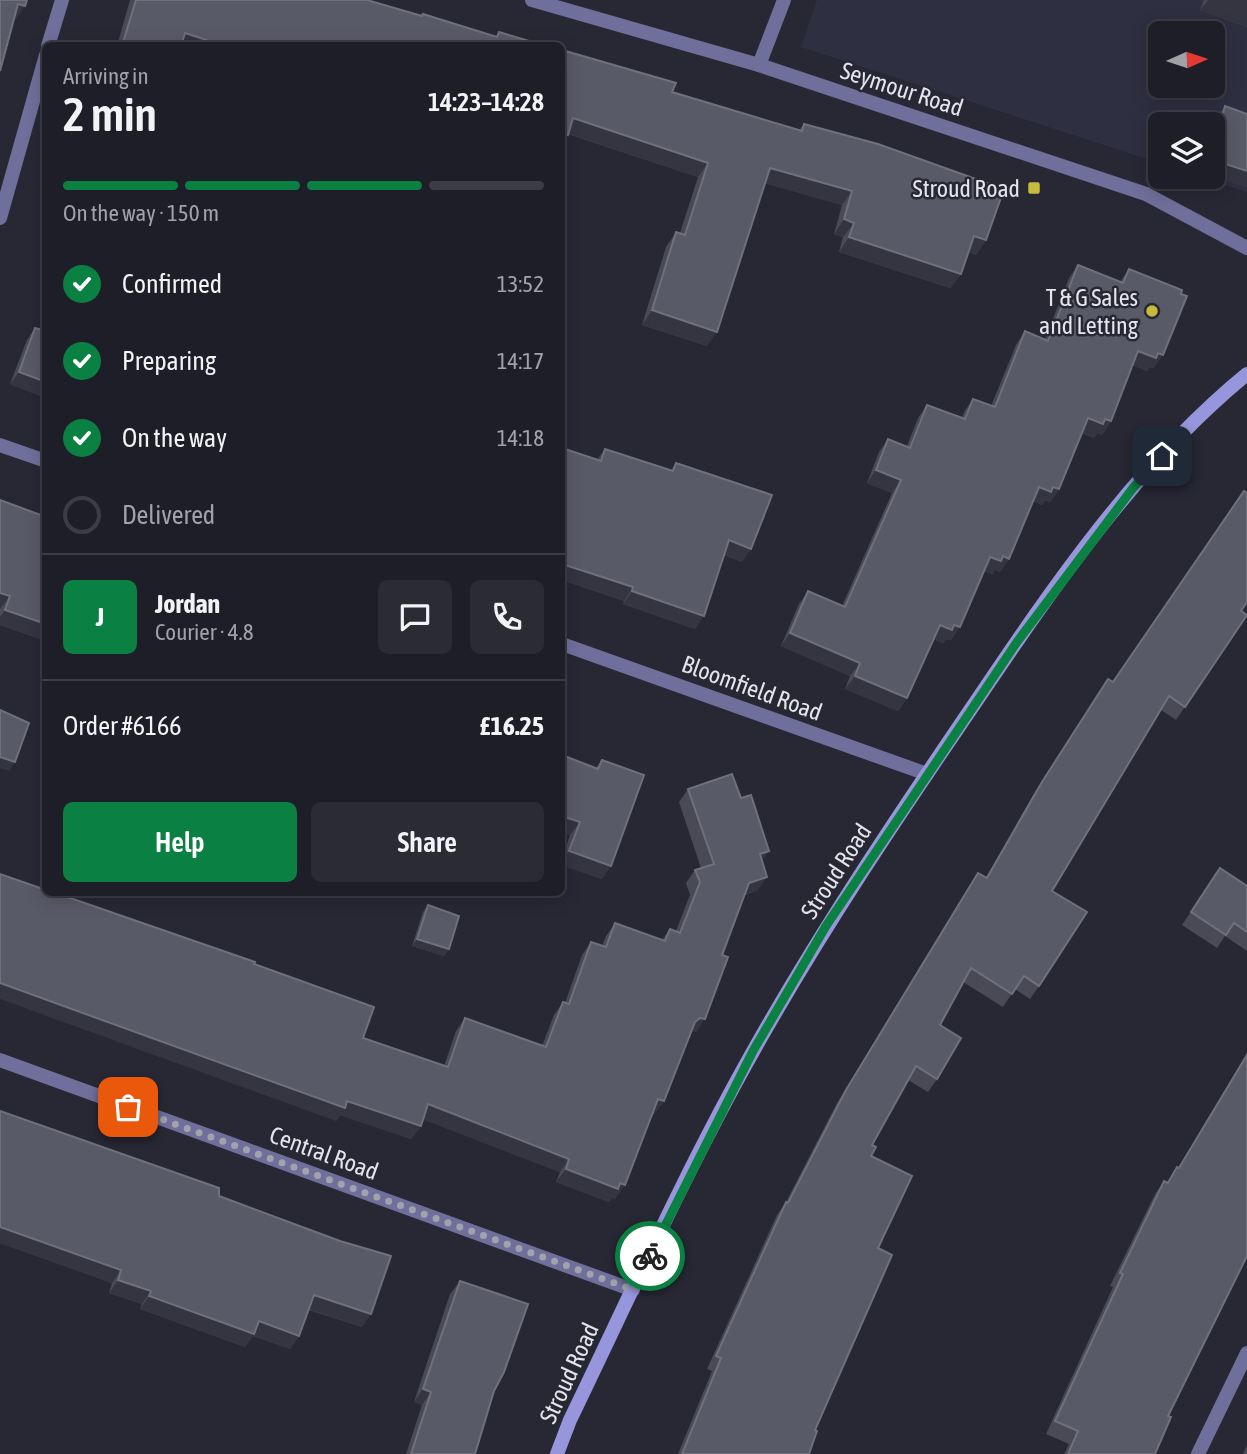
<!DOCTYPE html>
<meta charset="utf-8">
<style>
body{margin:0;font-family:"Asap Condensed",sans-serif;background:#2b2b34;color:#f1f3f6;height:100vh;display:flex;flex-direction:column;font-size:26px;white-space:nowrap}
*{box-sizing:border-box;margin:0}
p{font-size:23px;color:#a1a2a8}
.icon{flex:none;width:38px;height:38px;fill:none;stroke:currentColor;stroke-width:2;stroke-linecap:round;stroke-linejoin:round}
.map{position:relative;flex:1;overflow:hidden}
.details{position:absolute;left:42px;top:42px;width:523px;height:854px;display:flex;flex-direction:column;background:#1e1e28;border-radius:10px;box-shadow:0 4px 18px #0003,0 0 0 2px #3c3c45}
.details>*{flex:none}
.needle{width:46px;rotate:87deg}
.tools{position:absolute;left:1148px;top:21px;display:grid;gap:14px}
.tools a{display:grid;place-items:center;width:77px;height:77px;border-radius:10px;background:#1e1e28;box-shadow:0 4px 18px #0003,0 0 0 2px #3c3c45;font-size:35px}
.pin{position:absolute;display:grid;place-items:center;width:60px;height:60px;color:#fff;margin:-30px;border-radius:14px;box-shadow:0 4px 10px #0006}
.courier{position:absolute;display:grid;place-items:center;width:70px;height:70px;margin:-35px;border:5px solid #0b8043;border-radius:50%;background:#fff;color:#222;box-shadow:0 2px 9px #0007}
.overview em{font-style:normal;font-weight:600}
.overview div{display:flex;flex-direction:column-reverse}
.overview{display:flex;align-items:center;justify-content:space-between;height:119px;padding:0 21px}
h1{font-size:46px;font-weight:600;line-height:52px}
.bar{display:grid;grid-template-columns:repeat(4,1fr);gap:10px 7px;align-content:center;height:84px;padding:0 21px}
.bar i{height:9px;border-radius:5px;background:#3c3c45}
.bar .selected{background:#0b8043}
.bar p{grid-column:span 4}
.line{display:flex;align-items:center;gap:18px;padding:0 21px;border-top:2px solid #3c3c45}
.line div{flex:1}
.round{display:grid;place-items:center;flex:none;width:74px;height:74px;border-radius:10px;background:#2b2b34}
ol{padding:0 21px;list-style:none}
li{display:flex;align-items:center;gap:21px;height:77px}
li p{margin-inline-start:auto}
li .icon{padding:7px;border-radius:50%;background:#0b8043;color:#fff;stroke-width:4}
li:last-child{color:#a1a2a8}
li i{width:38px;height:38px;border:4px solid #3c3c45;border-radius:50%}
.cta{display:flex;gap:14px;margin-top:auto;padding:14px 21px}
.cta a{flex:1;height:80px;border-radius:10px;background:#0b8043;color:#fff;font-size:28px;font-weight:600;line-height:80px;text-align:center}
.cta a+a{background:#2b2b34;color:#f1f3f6}
.map>svg:first-child{display:block}
.built{fill:#2f2f42;fill-rule:evenodd}
.lines{fill:none;stroke-linecap:round;stroke-linejoin:round}
.street{stroke:#6f6f9b;stroke-width:14}
.secondary{stroke:#9796dd;stroke-width:14}
.wall{fill:#494a56}
.shaded-wall{fill:#353542}
.building{fill:#595a67;stroke:#6f707c;stroke-width:2}
.done{stroke:#a2a2ad;stroke-width:7;stroke-dasharray:0 12.6}
.route{stroke:#0b8043;stroke-width:9}
.poi-dot{fill:#c6bc3c;stroke:#282835;stroke-width:2.5}
.labels{text-anchor:middle;dominant-baseline:central;stroke-width:5;stroke-linejoin:round;paint-order:stroke}
.street-label{font-size:24px;fill:#e4e4ed;stroke:#282835}
.poi-label{font-size:24px;fill:#e4e4ed;stroke:#282835;text-anchor:end}
</style>
<div class="map">
<svg width="1247" height="1454" viewBox="0 0 1247 1454">
<rect width="100%" height="100%" fill="#282835"/>
<path class="built" d="M817 0H1247V192L1200 177H1213V124H1160V163L801 47ZM1160 33H1213V86H1160Z"/>
<g class="lines">
<g class="street">
<path d="M532 0 759 65 1146 194 1247 248"/>
<path d="M48 46 62 0"/>
<path d="M759 65 784 0"/>
<path d="M0 218 46 55"/>
<path d="M0 445 46 461"/>
<path d="M562 644 927 774"/>
<path d="M0 1060 633 1290"/>
<path d="M1198 1454 1247 1353"/>
</g>
<path class="secondary" d="M557 1454 570 1420C630 1296 687 1168 755 1048 822 929 898 816 975 703 1054 586 1137 464 1247 374"/>
</g>
<g class="wall">
<path d="M130 0H366L421 16 423 14 496 36 499 32 546 46H117Z"/>
<path d="M1204 0H1247V27L1200 10Z"/>
<path d="M562 50 672 92 799 130 804 124 986 240 976 255 968 252 961 274 950 288 839 252 843 237 834 234 842 205 765 183 707 346 642 325 666 247 676 232 680 233 698 177 568 134 562 144Z"/>
<path d="M1225 106 1247 187 1213 176V129L1216 120Z"/>
<path d="M1078 265 1120 282 1129 269 1154 368 1150 367 1147 371 1132 365 1111 421 1102 435 1097 433 1094 438 1082 433 1059 489 1050 502 1045 500 1042 505 1033 501 1009 559 1000 572 995 570 992 574 984 571 960 627 951 640 946 639 943 643 933 639 907 698 898 711 845 689 850 676 781 646 799 604 808 591 842 606 892 493 867 483 879 452 888 439 907 446 918 418 927 405 962 418 964 412 973 399 991 406 1016 345 1025 331 1045 339 1069 278Z"/>
<path d="M35 328 46 331V398L10 384 27 340Z"/>
<path d="M562 448 597 460 605 449 671 470 676 463 742 562 724 555 695 629 623 604 624 601 562 580Z"/>
<path d="M0 500 46 517V641L0 625Z"/>
<path d="M1241 611 1247 615 1176 720 1161 710 1052 891 1039 986 1030 999 1015 989 1003 1007 963 982 940 1025 937 1079 928 1092 908 1080 872 1145 871 1156 878 1248 815 1430 809 1454H678L712 1371 707 1369 777 1215 786 1202 837 1103 969 886 978 873 986 877 1033 795 1108 679 1113 682Z"/>
<path d="M562 755 596 768 602 760V879L562 865V859L570 835 562 832Z"/>
<path d="M688 789 762 861 758 890 745 895 696 1032 692 1031 664 1101 654 1114H652L615 1199 612 1197 609 1202 556 1182 560 1172 423 1119 421 1126 411 1139 340 1115 336 1121 254 964 363 1038 444 1066 456 1031 465 1018 542 1046 554 1015 563 1002 565 1003 582 955 591 942 602 946 606 936 615 923 662 940 670 929 676 931 690 895 686 883 695 870 701 868 679 802Z"/>
<path d="M1220 868 1247 886V951L1225 936 1217 948 1182 925Z"/>
<path d="M428 905 449 949 444 956 412 946 423 912Z"/>
<path d="M1247 1053V1256L1168 1416 1155 1454H1064L1069 1444 1046 1434 1113 1287 1110 1286 1155 1194 1164 1181 1167 1182 1177 1167 1178 1168Z"/>
<path d="M219 1196 362 1327 309 1310 299 1336 290 1349 253 1336 245 1347 140 1309 142 1304 109 1293 112 1283 0 1243Z"/>
<path d="M460 1281 494 1391 475 1454H406L422 1405 414 1402 450 1294Z"/>
<path d="M1247 1445V1454H1243Z"/>
</g>
<g class="shaded-wall">
<path d="M1208 0H1247V27L1200 10Z"/>
<path d="M18 4 25 6 16 19 10 17Z"/>
<path d="M185 33 225 46H176Z"/>
<path d="M573 118 708 163 698 177 563 132Z"/>
<path d="M562 134 568 135 562 144Z"/>
<path d="M1213 160 1247 171V187L1213 176Z"/>
<path d="M770 168 852 191 842 205 760 182Z"/>
<path d="M844 219 854 223 843 237 834 234Z"/>
<path d="M974 236 986 240 976 255 964 250Z"/>
<path d="M849 237 961 274 950 288 839 252Z"/>
<path d="M652 310 717 332 707 346 642 325Z"/>
<path d="M1138 351 1158 353 1163 355 1154 368 1150 367 1147 371 1129 364Z"/>
<path d="M19 372 46 382V398L10 384Z"/>
<path d="M1088 418 1105 419 1111 421 1102 435 1097 433 1094 438 1079 431Z"/>
<path d="M876 470 901 480 892 493 867 483Z"/>
<path d="M1039 487H1053L1059 489 1050 502 1045 500 1042 505 1030 500Z"/>
<path d="M729 540 751 549 742 562 720 553Z"/>
<path d="M1003 556 1009 559 1000 572 995 570 992 574 981 570 990 557Z"/>
<path d="M562 564 633 587 624 601 562 580Z"/>
<path d="M632 591 704 616 695 629 623 604Z"/>
<path d="M0 593 10 596 0 609Z"/>
<path d="M5 610 46 624V641L0 625V617Z"/>
<path d="M940 625H954L960 627 951 640 946 639 943 643 931 638Z"/>
<path d="M790 633 860 663 850 676 781 646Z"/>
<path d="M855 676 907 698 898 711 845 689Z"/>
<path d="M0 757 15 762 9 771 0 768Z"/>
<path d="M562 816 580 822 570 835 562 832Z"/>
<path d="M569 851 611 866 602 879 562 865V862Z"/>
<path d="M769 851 760 864V854Z"/>
<path d="M767 877 758 890 739 896 749 883Z"/>
<path d="M417 939 449 949 444 956 412 946Z"/>
<path d="M0 983 347 1101 421 1126 411 1139 340 1115 336 1121 0 999Z"/>
<path d="M700 1018 705 1019 696 1032 691 1031 695 1022Z"/>
<path d="M658 1099 664 1101 654 1114 649 1112Z"/>
<path d="M428 1104 569 1159 560 1172 419 1118Z"/>
<path d="M566 1169 620 1183 625 1185 615 1199 612 1197 609 1202 556 1182Z"/>
<path d="M0 1227 121 1270 112 1283 0 1243Z"/>
<path d="M118 1280 151 1291 142 1304 109 1293Z"/>
<path d="M314 1295 371 1314 362 1327 305 1308Z"/>
<path d="M149 1296 259 1321 299 1336 290 1349 253 1336 245 1347 140 1309Z"/>
<path d="M423 1389 431 1392 422 1405 414 1402Z"/>
</g>
<g class="building">
<path d="M0 0H27L25 6 18 4 0 71Z"/>
<path d="M136 0H367L422 16 423 14 497 37 499 32 546 46H225L185 33 181 46H122Z"/>
<path d="M562 50 676 83 672 92 802 131 804 124 878 144 1004 189 986 240 974 236 961 274 849 237 854 223 844 219 852 191 770 168 717 332 652 310 676 232 685 235 708 163 573 118 568 135 562 134Z"/>
<path d="M1225 106 1247 114V171L1213 160V145Z"/>
<path d="M1078 265 1123 283 1129 269 1182 290 1181 294 1187 296 1163 355 1158 353 1156 358 1138 351 1111 421 1105 419 1103 424 1088 418 1059 489 1053 487 1051 492 1039 487 1009 559 1003 556 1001 561 990 557 960 627 954 625 952 630 940 625 907 698 855 676 860 663 790 633 808 591 845 607 901 480 876 470 888 439 910 448 927 405 965 419 973 399 995 407 1025 331 1048 341Z"/>
<path d="M35 328 46 331V382L19 372Z"/>
<path d="M562 448 601 461 605 449 673 471 676 463 772 495 751 549 729 540 704 616 632 591 633 587 562 564Z"/>
<path d="M1244 491 1247 493V602L1241 611 1247 615 1185 707 1169 696 1052 891 1087 912 1039 986 1024 976 1012 994 971 968 940 1025 961 1038 937 1079 916 1066 872 1145 876 1147 871 1156 912 1176 878 1248 892 1255 815 1430 817 1431 809 1454H682L721 1358 716 1356 786 1202 788 1203 846 1090 978 873 987 878 1042 782 1108 679 1113 682Z"/>
<path d="M0 500 46 517V624L5 610 10 596 0 593Z"/>
<path d="M0 710 29 723 15 762 0 757Z"/>
<path d="M562 755 598 769 602 760 644 775 611 866 569 851 580 822 562 816Z"/>
<path d="M732 774 741 798 751 795 769 851 760 854 767 877 749 883 722 955 728 957 705 1019 700 1018 695 1022 664 1101 658 1099 625 1185 620 1183 618 1189 566 1169 569 1159 428 1104 421 1126 347 1101 345 1108 0 983V874L46 890V892H53L255 962 254 964 374 1007 363 1038 448 1067 465 1018 546 1047 563 1002 569 1004 591 942 606 947 615 923 665 941 670 929 680 933 700 882 695 870 714 864 688 789Z"/>
<path d="M1220 868 1247 886V932L1234 923 1226 935 1191 912Z"/>
<path d="M428 905 459 916 449 949 417 939Z"/>
<path d="M1247 1055V1256L1168 1416 1171 1417 1155 1454H1068L1078 1431 1055 1421 1123 1274 1120 1273 1164 1181 1168 1183 1177 1167 1179 1168Z"/>
<path d="M0 1111 219 1188V1196L340 1241 391 1256 371 1314 314 1295 299 1336 259 1321 254 1334 149 1296 151 1291 118 1280 121 1270 0 1227Z"/>
<path d="M460 1281 528 1304 504 1372 494 1391 475 1454H411L431 1392 423 1389Z"/>
</g>
<g class="lines">
<path class="done" d="M128 1107 634 1290 650 1256"/>
<path class="route" d="M650 1256 753 1051 826 926 1017 642 1133 488 1162 456"/>
</g>
<g class="poi-dot">
<rect x="1027" y="181" width="14" height="14" rx="3.5"/>
<circle cx="1152" cy="311" r="7"/>
</g>
<g class="labels">
<g class="street-label">
<text transform="translate(902 89) rotate(18)">Seymour Road</text>
<text transform="translate(752 688) rotate(20)">Bloomfield Road</text>
<text transform="translate(836 871) rotate(-57)">Stroud Road</text>
<text transform="translate(324 1153) rotate(20)">Central Road</text>
<text transform="translate(569 1373) rotate(-65)">Stroud Road</text>
</g>
<g class="poi-label">
<text x="1020" y="188">Stroud Road</text>
<text x="1138" y="297">T &amp; G Sales<tspan x="1138" dy="28">and Letting</tspan></text>
</g>
</g>
</svg>
<div class="tools">
<a><svg class="needle" viewBox="-14 -14 28 28"><path d="M0-13l5 13h-10z" fill="#e53935"/><path d="M0 13l5-13h-10z" fill="#a1a2a8"/></svg></a>
<a><svg class="icon" aria-label="layers" viewBox="0 0 24 24"><path d="M12 4l9 5-9 5-9-5zM3 14l9 5 9-5"/></svg></a>
</div>
<div class="pin" style="left:128px;top:1107px;background:#ea580c"><svg class="icon" aria-label="bag" viewBox="0 0 24 24"><path d="M5 8h14l-1 12H6zM9 8a3 3 0 0 1 6 0"/></svg></div>
<div class="pin" style="left:1162px;top:456px;background:#1f2937"><svg class="icon" aria-label="home" viewBox="0 0 24 24"><path d="M3 11l9-7 9 7M6 9v11h12V9"/></svg></div>
<div class="courier" style="left:650px;top:1256px"><svg class="icon" aria-label="bike" viewBox="0 0 24 24"><circle cx="6" cy="16" r="4"/><circle cx="18" cy="16" r="4"/><path d="M6 16l4-8h5l3 8M10 8l3 8H6M13 5h3"/></svg></div>
<section class="details">
<div class="overview"><div><h1>2 min</h1><p>Arriving in</p></div><em>14:23–14:28</em></div>
<div class="bar"><i class="selected"></i><i class="selected"></i><i class="selected"></i><i></i><p>On the way · 150 m</p></div>
<ol>
<li><svg class="icon" aria-label="check" viewBox="0 0 24 24"><path d="M5 12l5 5 9-10"/></svg>Confirmed<p>13:52</p></li>
<li><svg class="icon" aria-label="check" viewBox="0 0 24 24"><path d="M5 12l5 5 9-10"/></svg>Preparing<p>14:17</p></li>
<li><svg class="icon" aria-label="check" viewBox="0 0 24 24"><path d="M5 12l5 5 9-10"/></svg>On the way<p>14:18</p></li>
<li><i></i>Delivered</li>
</ol>
<div class="line" style="height:126px"><b class="round" style="background:#0b8043;color:#fff">J</b><div><b>Jordan</b><p>Courier · 4.8</p></div><a class="round"><svg class="icon" aria-label="chat" viewBox="0 0 24 24"><path d="M4 5h16v11H9l-5 4z"/></svg></a><a class="round"><svg class="icon" aria-label="phone" viewBox="0 0 24 24"><path d="M5 4h4l2 5-3 2q2 4 5 5l2-3 5 2v4C11 20 4 13 5 4z"/></svg></a></div>
<div class="line" style="height:91px"><div>Order #6166</div><b>£16.25</b></div>
<div class="cta"><a>Help</a><a>Share</a></div>
</section>
</div>
